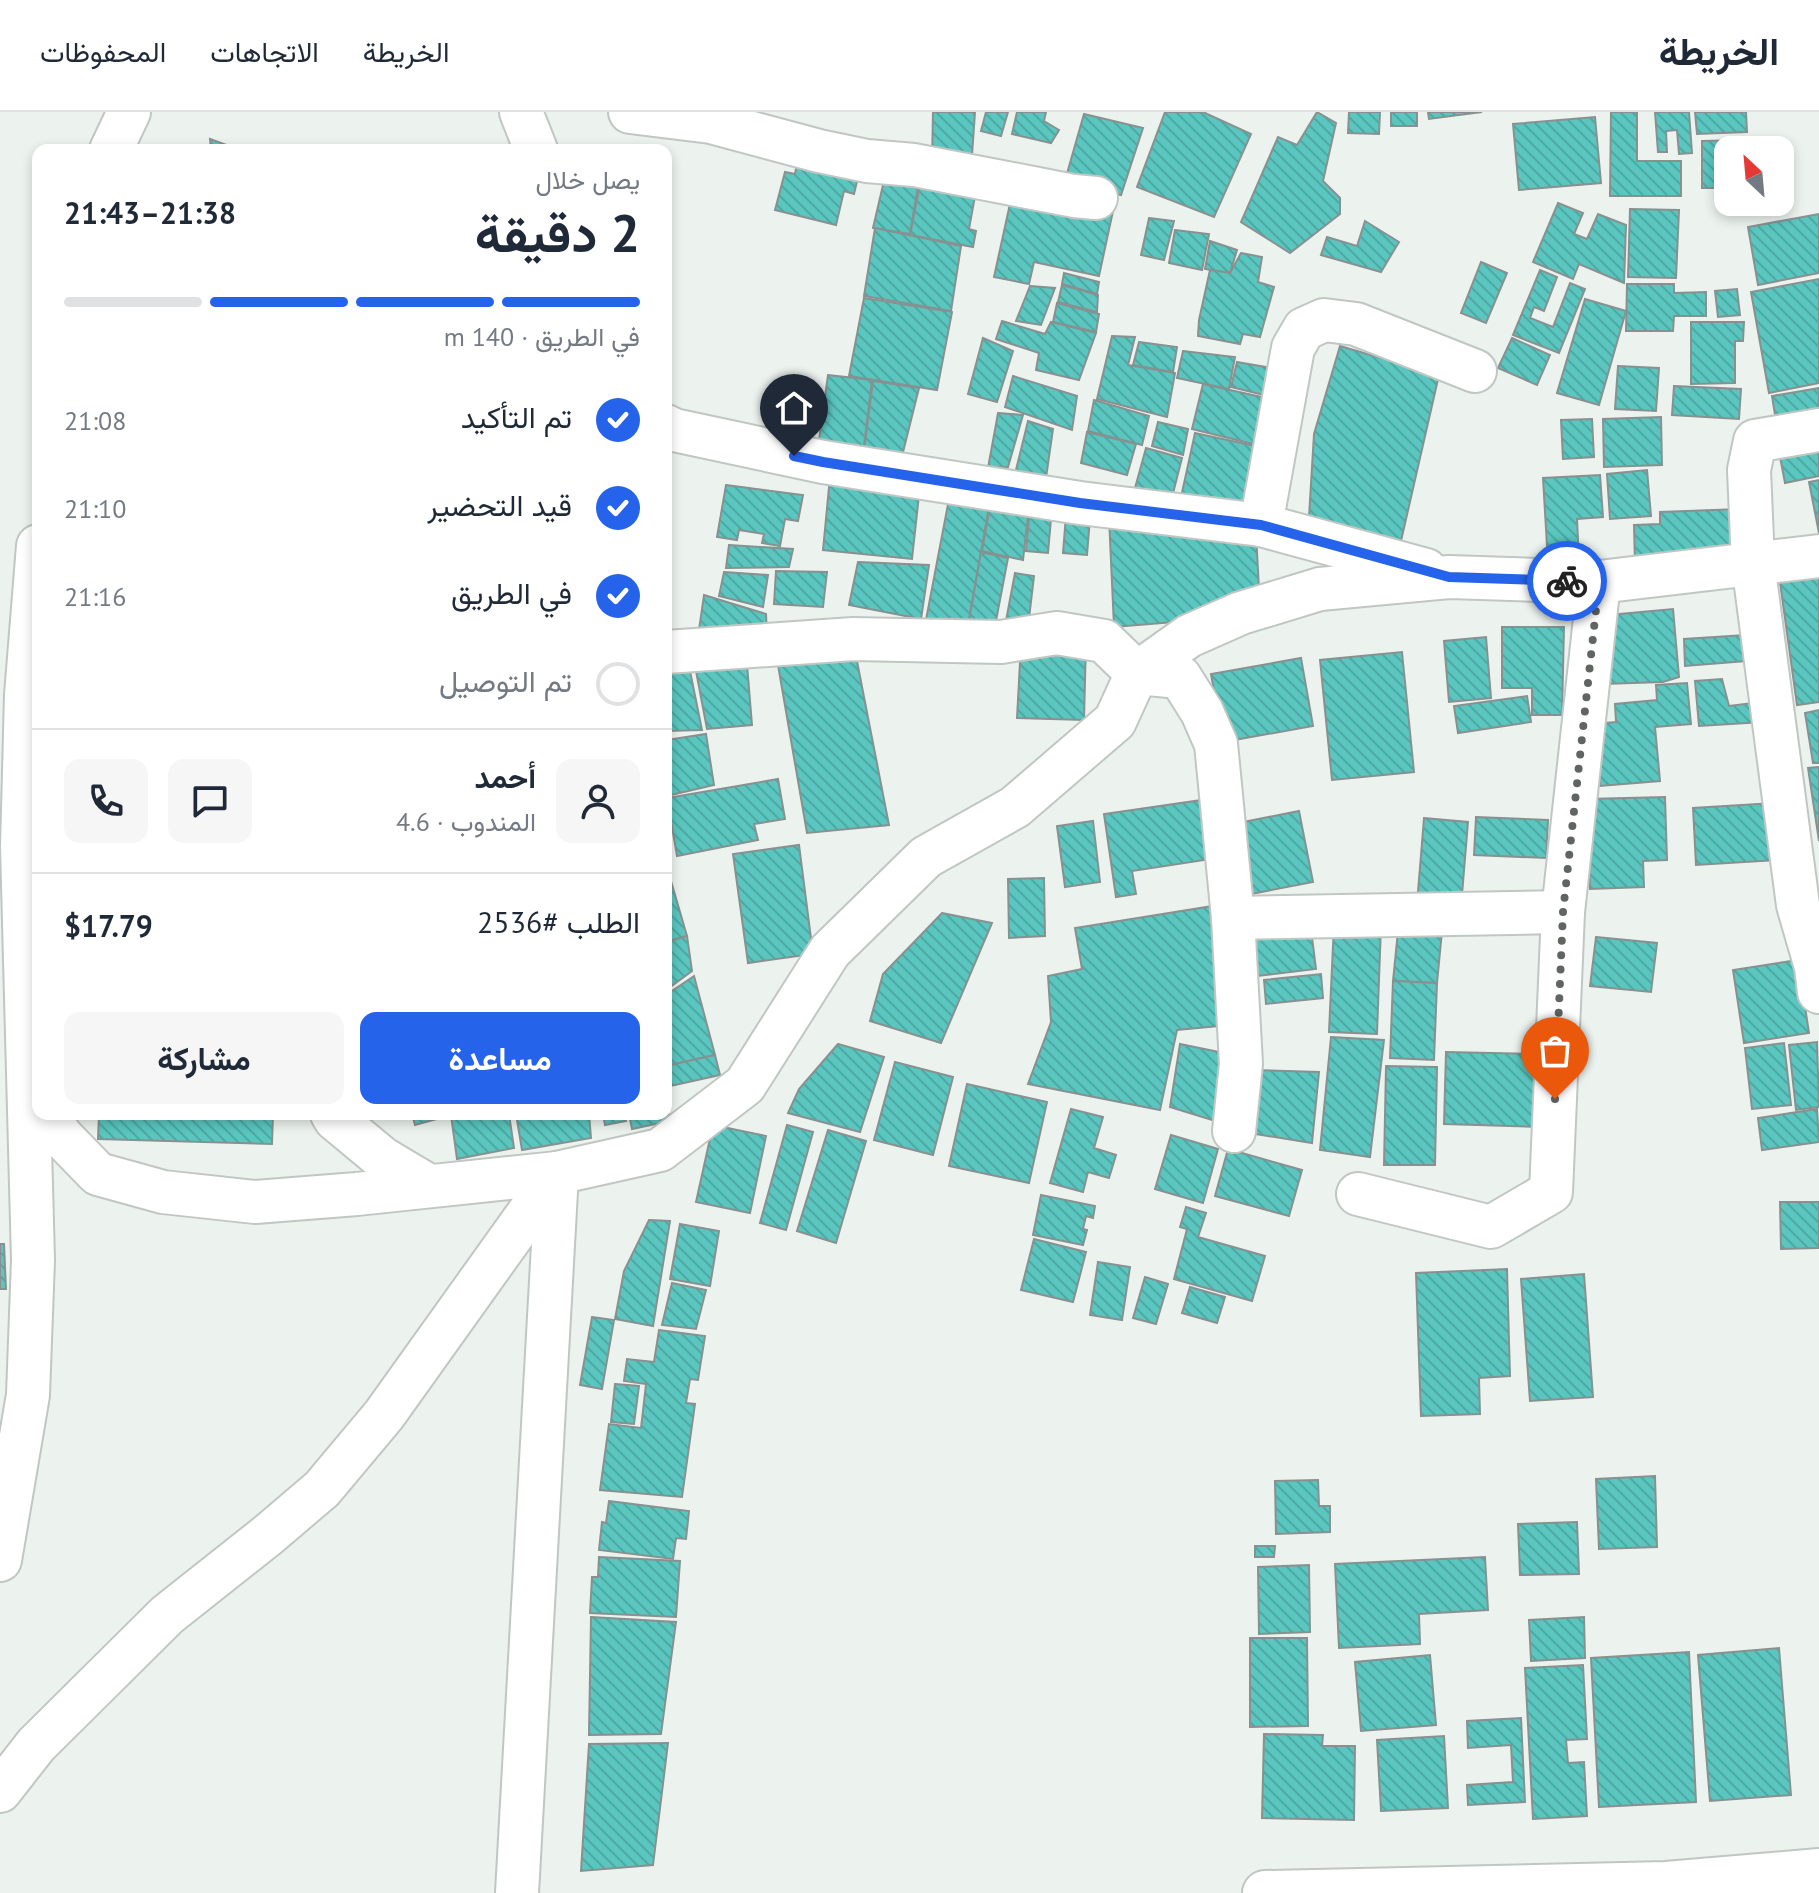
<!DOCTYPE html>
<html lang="ar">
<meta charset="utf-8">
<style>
body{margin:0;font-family:"PT Sans",Vazirmatn,sans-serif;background:#f6f6f7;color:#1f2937;direction:rtl;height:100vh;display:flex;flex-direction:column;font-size:30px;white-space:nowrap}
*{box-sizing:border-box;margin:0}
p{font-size:26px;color:#747a83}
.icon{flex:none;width:44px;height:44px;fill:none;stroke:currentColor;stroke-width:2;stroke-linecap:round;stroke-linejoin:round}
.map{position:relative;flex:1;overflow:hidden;direction:ltr}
.details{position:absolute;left:32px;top:32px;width:640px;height:976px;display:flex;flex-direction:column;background:#fff;border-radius:16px;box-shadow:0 4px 12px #0003;direction:rtl}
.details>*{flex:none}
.needle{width:52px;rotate:334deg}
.controls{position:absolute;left:1714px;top:24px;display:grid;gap:16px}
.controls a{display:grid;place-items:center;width:80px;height:80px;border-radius:16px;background:#fff;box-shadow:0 4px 12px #0003;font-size:40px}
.pin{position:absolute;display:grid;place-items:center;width:68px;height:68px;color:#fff;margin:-82px -34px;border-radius:50% 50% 50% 0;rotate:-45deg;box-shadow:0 0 8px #0007}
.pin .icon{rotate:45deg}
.courier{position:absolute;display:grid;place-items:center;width:80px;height:80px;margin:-40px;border:6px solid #2563eb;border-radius:50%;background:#fff;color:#222;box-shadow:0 2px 10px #0007}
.summary em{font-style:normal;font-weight:700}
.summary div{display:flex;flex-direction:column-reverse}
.summary{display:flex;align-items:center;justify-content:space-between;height:136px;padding:0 32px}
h1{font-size:52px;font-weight:700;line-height:60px}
.bar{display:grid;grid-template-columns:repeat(4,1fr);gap:12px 8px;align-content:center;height:96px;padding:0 32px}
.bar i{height:10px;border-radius:6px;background:#e0e1e3}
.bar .active{background:#2563eb}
.bar p{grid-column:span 4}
.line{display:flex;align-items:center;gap:20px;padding:0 32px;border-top:2px solid #e0e1e3}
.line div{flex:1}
.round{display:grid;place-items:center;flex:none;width:84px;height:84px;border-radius:16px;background:#f6f6f7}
ol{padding:0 32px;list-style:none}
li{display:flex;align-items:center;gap:24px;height:88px}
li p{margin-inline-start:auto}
li .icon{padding:8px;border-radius:50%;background:#2563eb;color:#fff;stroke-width:4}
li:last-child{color:#747a83}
li i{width:44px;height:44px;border:4px solid #e0e1e3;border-radius:50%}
.action{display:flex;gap:16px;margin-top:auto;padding:16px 32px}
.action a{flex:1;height:92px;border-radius:16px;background:#2563eb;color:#fff;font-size:32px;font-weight:700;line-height:92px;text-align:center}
.action a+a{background:#f6f6f7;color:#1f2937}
header{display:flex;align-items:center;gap:48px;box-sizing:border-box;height:112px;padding:0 40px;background:#fff;border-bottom:2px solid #e0e1e3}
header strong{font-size:38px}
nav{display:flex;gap:44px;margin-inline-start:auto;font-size:28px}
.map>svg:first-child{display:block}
.building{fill:url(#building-back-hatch);stroke:#889190;stroke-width:2}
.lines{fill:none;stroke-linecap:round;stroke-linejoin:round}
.minor-casing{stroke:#c0c7c2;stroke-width:46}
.tertiary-casing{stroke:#c0c7c2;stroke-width:48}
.minor{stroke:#fff;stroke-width:42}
.tertiary{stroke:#fff;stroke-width:44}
.done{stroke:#606562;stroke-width:8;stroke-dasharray:0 14.4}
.route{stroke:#2563eb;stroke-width:10}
</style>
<header>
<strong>الخريطة</strong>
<nav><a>الخريطة</a><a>الاتجاهات</a><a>المحفوظات</a></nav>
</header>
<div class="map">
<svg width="1819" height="1781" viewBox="0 0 1819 1781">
<defs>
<pattern id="building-back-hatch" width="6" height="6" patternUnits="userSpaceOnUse" patternTransform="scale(2)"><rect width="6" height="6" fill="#5ac6bf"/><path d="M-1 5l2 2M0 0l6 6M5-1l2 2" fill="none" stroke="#4da9a3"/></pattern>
</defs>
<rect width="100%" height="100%" fill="#ecf3ef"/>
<g class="building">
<path d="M933 0H975L971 58 932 48Z"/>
<path d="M986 0H1008L1001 24 981 19Z"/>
<path d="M1017 0H1046L1044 9 1059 18 1051 31 1012 22Z"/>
<path d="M1165 0H1203L1251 22 1214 105 1137 75Z"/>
<path d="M1317 0 1336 11 1323 69 1340 86V102L1290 141 1241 110 1278 25 1297 33Z"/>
<path d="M1349 0H1380L1379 22 1348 21Z"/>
<rect x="1391" y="0" width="26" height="14"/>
<path d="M1428 0H1482L1429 7Z"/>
<path d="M1611 0H1637V49H1681V84H1610Z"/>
<path d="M1655 0H1689L1692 41 1679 42 1677 18 1666 19 1667 40H1658Z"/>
<path d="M1695 0H1746L1747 20 1697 22Z"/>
<path d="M1084 2 1143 16 1121 83 1064 72Z"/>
<path d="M1595 5 1601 71 1519 78 1513 12Z"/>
<path d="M210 27 240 38H211Z"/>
<path d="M1747 28 1748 38H1728V56H1718V76H1702V29Z"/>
<path d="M799 42 860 57 854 82 844 79 836 113 775 98 785 60 795 62Z"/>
<path d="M887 56 920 62 910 122 873 116Z"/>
<path d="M922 62 977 73 969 117 976 119 973 135 910 123Z"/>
<path d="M1013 78 1113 99 1099 164 1034 150 1029 172 994 165Z"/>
<path d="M1558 91 1583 101 1574 122 1587 127 1598 102 1626 113 1624 171 1579 152 1573 167 1533 150Z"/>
<path d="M1630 97 1679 98 1676 166 1628 165Z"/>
<path d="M1819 102V161L1758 173 1748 115Z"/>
<path d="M1149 106 1174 109 1164 148 1141 143Z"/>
<path d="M1365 109 1399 130 1381 160 1321 143 1327 125 1357 134Z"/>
<path d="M875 116 961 134 951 199 864 184Z"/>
<path d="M1175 118 1209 122 1202 158 1169 151Z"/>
<path d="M1210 129 1237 138 1230 161 1205 157Z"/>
<path d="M1241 141 1262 145 1258 170 1274 175 1260 225 1243 222 1240 232 1198 224 1199 208 1210 158 1230 161Z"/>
<path d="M1481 150 1507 161 1486 211 1461 201Z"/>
<path d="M1540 158 1557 165 1544 199 1534 195 1530 206 1553 215 1570 171 1585 177 1559 241 1513 223Z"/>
<path d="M1064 161 1099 170 1097 182 1062 172Z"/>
<path d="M1819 167V271L1769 281 1751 180Z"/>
<path d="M1627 172H1674V181L1706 180V204H1674L1673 219H1626Z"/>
<path d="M1062 173 1098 183 1097 200 1058 190Z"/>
<path d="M1030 174 1055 176 1041 213 1016 209Z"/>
<path d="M1737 177 1740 203 1718 205 1715 179Z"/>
<path d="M864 186 952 200 937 278 849 264Z"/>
<path d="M1585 187 1626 199 1599 293 1557 281Z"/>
<path d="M1057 191 1099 202 1096 220 1053 210Z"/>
<path d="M1002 209 1045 222 1051 210 1096 221 1079 268 1036 258 1039 241 996 227Z"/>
<path d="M1691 210H1744L1743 229H1735V271L1691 272Z"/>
<path d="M1112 224 1135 225 1128 253 1175 261 1167 305 1097 287Z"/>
<path d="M983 226 1013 239 997 290 968 282Z"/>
<path d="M1512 226 1550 243 1537 273 1498 256Z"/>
<path d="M1139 230 1177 235 1173 260 1133 253Z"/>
<path d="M1340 234 1439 263 1401 429 1309 405 1314 322Z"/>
<path d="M1183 239 1235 245 1229 277 1177 266Z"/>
<path d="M1237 250 1278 257 1272 285 1231 275Z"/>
<path d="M1618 254 1659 256 1656 299 1615 297Z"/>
<path d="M828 263 872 268 863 342 818 335Z"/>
<path d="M1013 264 1077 284 1072 318 1005 295Z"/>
<path d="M873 269 919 276 902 344 864 338Z"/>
<path d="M1203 272 1271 287 1261 334 1192 317Z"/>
<path d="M1674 274 1741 277 1739 307 1672 303Z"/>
<path d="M1819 276V308L1777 315 1772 284Z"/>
<path d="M1094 288 1149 304 1142 333 1088 319Z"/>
<path d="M998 301 1023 303 1008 355 988 356Z"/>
<path d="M1661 305 1662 353 1604 355 1603 307Z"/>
<path d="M1592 307 1594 345 1563 347 1561 308Z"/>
<path d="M1028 309 1053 317 1046 366 1015 362Z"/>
<path d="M1158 310 1188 317 1183 343 1152 334Z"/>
<path d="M1087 320 1136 332 1127 363 1081 351Z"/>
<path d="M1195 321 1260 335 1242 411 1178 399Z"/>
<path d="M1819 326V364L1785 371 1778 334Z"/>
<path d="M1146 336 1182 346 1170 393 1132 387Z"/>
<path d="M1647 358 1651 404 1610 407 1607 362Z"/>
<path d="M1600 363 1603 405 1577 407 1579 449 1548 451 1543 366Z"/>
<path d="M830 365 920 374 912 447 823 438Z"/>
<path d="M1819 368V421L1809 370Z"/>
<path d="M726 373 803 383 798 409 785 407 780 434 762 431 764 422 739 418 737 428 717 425Z"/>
<path d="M949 387 989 395 968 513 926 508Z"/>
<path d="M990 394 1029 395 1023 448 982 439Z"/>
<path d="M1030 395 1052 396 1048 441 1026 439Z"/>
<path d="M1740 397 1741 450 1635 453 1634 413 1660 412V400Z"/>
<path d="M1066 403 1090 406 1087 443 1063 441Z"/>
<path d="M1109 405 1256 421 1259 477 1187 509 1114 515Z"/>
<path d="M729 433 793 437 789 455 726 456Z"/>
<path d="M981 440 1008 446 995 514 969 509Z"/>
<path d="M858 450 929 453 921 507 849 493Z"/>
<path d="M776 459 827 460 823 495 774 492Z"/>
<path d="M724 460 768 463 763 495 719 484Z"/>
<path d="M1015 461 1034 464 1028 515 1005 514Z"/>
<path d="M1819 465V590L1797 593 1780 470Z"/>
<path d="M704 483 766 502 767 521 698 525Z"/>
<path d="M1673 497 1679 565 1663 570 1604 572 1598 504Z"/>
<path d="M1502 515H1564L1562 603H1532V576H1502Z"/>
<path d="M1745 523 1746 549 1685 554 1684 527Z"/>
<path d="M1486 525 1491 586 1449 590 1444 529Z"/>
<path d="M1086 530 1084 608 1017 606 1021 532Z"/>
<path d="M1402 540 1414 660 1332 668 1320 548Z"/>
<path d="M856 544 889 713 807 721 778 553Z"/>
<path d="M1301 546 1313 614 1223 630 1211 562Z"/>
<path d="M747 552 752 613 707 617 696 559Z"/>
<path d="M690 559 702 618 666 619V562Z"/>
<path d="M1722 567 1729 594 1760 590 1763 610 1699 614 1695 569Z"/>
<path d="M1687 571 1691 612 1655 615 1660 669 1600 674 1594 612 1616 610 1615 592 1657 588 1656 573Z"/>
<path d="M1527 584 1531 610 1458 621 1454 594Z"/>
<path d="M1819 598V651H1813L1805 601Z"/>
<path d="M706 622 714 673 671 683 666 659V628Z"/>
<path d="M1819 655V729L1808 656Z"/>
<path d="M778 667 785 707 754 712 758 728 677 744 667 686Z"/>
<path d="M1665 685 1667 748 1643 749 1644 775 1590 777 1587 687Z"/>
<path d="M1202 688 1211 747 1132 759 1136 782 1116 785 1104 702Z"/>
<path d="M1774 691 1777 748 1696 753 1693 696Z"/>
<path d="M1299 699 1313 770 1246 783 1233 712Z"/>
<path d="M1476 705 1548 708 1546 746 1474 743Z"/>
<path d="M1424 706 1468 710 1461 795 1417 792Z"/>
<path d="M1093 709 1100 770 1065 775 1057 714Z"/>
<path d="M799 733 813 842 748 851 733 742Z"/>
<path d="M666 752 687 824 666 830Z"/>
<path d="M1044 766 1045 824 1009 826 1008 767Z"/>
<path d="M1219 793 1229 913 1177 918 1160 998 1028 972 1051 910 1048 864 1082 857 1075 816Z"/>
<path d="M942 801 992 811 941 931 870 909 883 862Z"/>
<path d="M1334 812 1381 813 1377 922 1329 920Z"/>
<path d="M1311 817 1316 857 1258 864 1253 824Z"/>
<path d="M1398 819H1442L1437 871 1393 869Z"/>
<path d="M687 824 692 859 666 878V830Z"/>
<path d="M1596 825 1657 831 1651 880 1590 874Z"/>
<path d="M1798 848 1809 921 1744 931 1733 858Z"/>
<path d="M1321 862 1323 886 1266 892 1264 868Z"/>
<path d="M694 864 715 943 666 954V883Z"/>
<path d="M1393 869 1437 871 1434 948 1390 946Z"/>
<path d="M1331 925 1384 928 1370 1045 1320 1038Z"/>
<path d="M1817 930 1819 995 1796 998 1789 933Z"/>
<path d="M1784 931 1791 993 1752 997 1745 936Z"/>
<path d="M838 932 884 945 860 1020 788 1001 799 977Z"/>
<path d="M1180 932 1234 943 1225 1012 1170 995Z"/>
<path d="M1446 940 1543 942 1541 1015 1444 1012Z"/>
<path d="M715 943 720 963 666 975V954Z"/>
<path d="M895 950 953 965 933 1043 874 1028Z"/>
<path d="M1386 954 1437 955 1435 1053H1384Z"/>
<path d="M1252 958 1319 960 1312 1031 1249 1021Z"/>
<path d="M967 972 1047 990 1029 1071 949 1054Z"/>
<path d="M666 993 670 1009 632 1017 629 1002H666Z"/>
<path d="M1071 997 1103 1005 1094 1036 1116 1043 1109 1066 1088 1060 1083 1080 1050 1071Z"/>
<path d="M1817 997 1819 1030 1762 1038 1758 1006Z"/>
<path d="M99 1002H273L272 1032 98 1027Z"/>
<path d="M412 1002H509L514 1036 457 1047 451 1003 415 1013Z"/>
<path d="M516 1002H589L591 1026 522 1038Z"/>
<path d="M603 1002H624L626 1009 605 1013Z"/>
<path d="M713 1013 766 1024 750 1101 696 1090Z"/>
<path d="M787 1013 813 1020 786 1118 760 1111Z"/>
<path d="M828 1018 866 1029 836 1131 797 1119Z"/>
<path d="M1171 1023 1218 1037 1203 1091 1155 1077Z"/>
<path d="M1228 1037 1302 1058 1289 1104 1215 1084Z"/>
<path d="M1041 1083 1095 1094 1093 1106 1086 1104 1083 1117 1087 1118 1083 1133 1033 1123Z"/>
<path d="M1780 1090H1819V1136L1781 1137Z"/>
<path d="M1186 1095 1206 1101 1198 1125 1265 1144 1252 1189 1174 1167 1187 1117 1180 1115Z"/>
<path d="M649 1108 670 1109 653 1214 615 1207 624 1159Z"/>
<path d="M680 1112 719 1119 710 1174 670 1167Z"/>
<path d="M1034 1127 1086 1140 1073 1190 1021 1178Z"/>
<path d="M0 1132H4L6 1177H0Z"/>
<path d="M1098 1150 1130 1155 1122 1208 1090 1203Z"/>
<path d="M1507 1157 1510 1264 1479 1266 1480 1302 1421 1304 1416 1161Z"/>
<path d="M1584 1162 1593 1285 1530 1289 1521 1167Z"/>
<path d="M1145 1165 1168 1172 1156 1212 1133 1206Z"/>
<path d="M672 1171 706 1178 696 1217 662 1213Z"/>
<path d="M1190 1175 1225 1185 1217 1211 1182 1201Z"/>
<path d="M592 1205 614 1208 602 1277 580 1273Z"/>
<path d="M659 1218 705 1224 698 1268 690 1267 686 1291 695 1292 682 1385 600 1378 609 1312 641 1316 646 1272 624 1269 627 1247 654 1250Z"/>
<path d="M615 1272 639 1274 634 1312 611 1310Z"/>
<path d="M1655 1364 1657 1435 1599 1437 1596 1367Z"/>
<path d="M1318 1368 1319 1394H1330V1420L1276 1422 1275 1369Z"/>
<path d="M609 1389 689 1399 686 1427 676 1426 673 1447 599 1438 602 1410 606 1411Z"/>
<path d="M1577 1410 1579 1462 1520 1463 1518 1412Z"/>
<path d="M1255 1434H1275L1274 1445H1255Z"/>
<path d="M599 1445 680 1449 676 1505 590 1501 592 1465H598Z"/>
<path d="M1485 1445 1488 1498 1419 1502 1420 1532 1339 1536 1335 1452Z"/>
<path d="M1309 1453 1310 1520 1259 1522 1258 1455Z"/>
<path d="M591 1505 676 1510 661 1622 589 1623Z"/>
<path d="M1584 1505 1585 1546 1531 1549 1529 1508Z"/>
<path d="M1250 1526H1307L1308 1614 1250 1615Z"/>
<path d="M1779 1536 1791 1683 1710 1689 1698 1543Z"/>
<path d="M1689 1540 1696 1690 1599 1695 1591 1546Z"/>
<path d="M1430 1543 1436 1613 1361 1619 1355 1550Z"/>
<path d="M1583 1553 1587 1627 1566 1628 1568 1651 1584 1650 1587 1704 1533 1707 1525 1556Z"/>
<path d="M1521 1606 1525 1690 1468 1693 1467 1673 1513 1670 1511 1633 1468 1636 1467 1609Z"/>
<path d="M1264 1622 1323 1623 1322 1634H1355L1354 1708 1262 1706Z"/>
<path d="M1444 1624 1448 1696 1381 1699 1377 1628Z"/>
<path d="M668 1631 653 1753 581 1759 589 1632Z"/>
</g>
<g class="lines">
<g class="minor-casing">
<g id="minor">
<path d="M521 0 536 38"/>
<path d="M630 0 711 10 819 39 867 49 914 53 1074 84 1096 86"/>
<path d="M111 38 129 0"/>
<path d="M666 314 674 318 823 350 1080 391 1261 413 1426 458"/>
<path d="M1819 318 1755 329 1749 358 1753 451 1798 793 1816 855 1819 880"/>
<path d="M1261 413 1293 236 1304 217 1324 208 1356 212 1475 259"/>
<path d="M666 540 853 527 1001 530 1057 521 1104 529 1137 561 1180 565 1202 600 1216 632 1233 806 1241 952 1234 1019"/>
<path d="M1233 806 1563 800"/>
<path d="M45 1002 63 1026 98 1062 163 1080 255 1090 357 1082 557 1061 517 1781"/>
<path d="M332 1002 335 1007 382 1046 429 1074"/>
<path d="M1358 1082 1491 1115 1551 1080 1563 800 1599 470"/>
<path d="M0 1448 28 1283 33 1148 22 735 26 583 38 434"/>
<path d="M0 1679 36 1633 167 1503 268 1423 322 1377 384 1303 557 1061 660 1038 745 973 830 839 926 745 1015 695 1115 609 1137 561 1189 524 1241 501 1320 477 1449 465 1599 470 1819 444"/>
</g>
</g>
<g class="tertiary-casing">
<path id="tertiary" d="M1265 1781 1666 1772 1819 1759"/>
</g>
<use href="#minor" class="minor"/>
<use href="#tertiary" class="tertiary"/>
</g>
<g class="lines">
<path class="done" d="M1555 987 1563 800 1599 470 1567 469"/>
<path class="route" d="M794 344 823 350 1080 391 1261 413 1449 465 1567 469"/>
</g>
</svg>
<div class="controls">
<a><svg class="needle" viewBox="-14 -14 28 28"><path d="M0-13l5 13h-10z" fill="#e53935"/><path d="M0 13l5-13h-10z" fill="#747a83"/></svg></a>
</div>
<div class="pin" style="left:1555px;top:987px;background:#ea580c"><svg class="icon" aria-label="bag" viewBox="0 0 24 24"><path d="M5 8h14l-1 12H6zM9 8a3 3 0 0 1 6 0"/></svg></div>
<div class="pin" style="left:794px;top:344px;background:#1f2937"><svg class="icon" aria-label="home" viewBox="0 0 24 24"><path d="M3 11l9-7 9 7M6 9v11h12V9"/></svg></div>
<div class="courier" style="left:1567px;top:469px"><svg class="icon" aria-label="bike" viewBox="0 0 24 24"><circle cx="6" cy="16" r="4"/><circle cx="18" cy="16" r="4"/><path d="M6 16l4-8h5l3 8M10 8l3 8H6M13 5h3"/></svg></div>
<section class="details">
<div class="summary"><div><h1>2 دقيقة</h1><p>يصل خلال</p></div><em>21:38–21:43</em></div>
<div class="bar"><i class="active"></i><i class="active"></i><i class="active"></i><i></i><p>في الطريق · 140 m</p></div>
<ol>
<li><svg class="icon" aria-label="check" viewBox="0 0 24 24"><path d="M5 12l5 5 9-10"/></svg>تم التأكيد<p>21:08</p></li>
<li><svg class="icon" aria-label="check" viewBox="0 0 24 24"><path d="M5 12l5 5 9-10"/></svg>قيد التحضير<p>21:10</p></li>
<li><svg class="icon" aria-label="check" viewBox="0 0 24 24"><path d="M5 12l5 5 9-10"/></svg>في الطريق<p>21:16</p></li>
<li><i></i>تم التوصيل</li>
</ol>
<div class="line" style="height:144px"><a class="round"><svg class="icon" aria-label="person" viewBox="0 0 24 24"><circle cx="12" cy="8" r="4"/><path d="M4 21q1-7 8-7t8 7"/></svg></a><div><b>أحمد</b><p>المندوب · 4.6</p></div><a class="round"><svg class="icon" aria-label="chat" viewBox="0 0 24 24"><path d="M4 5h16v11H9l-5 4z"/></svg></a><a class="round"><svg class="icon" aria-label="phone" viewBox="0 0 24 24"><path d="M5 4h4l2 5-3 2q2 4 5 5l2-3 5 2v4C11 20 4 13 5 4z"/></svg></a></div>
<div class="line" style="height:104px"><div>الطلب #2536</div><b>$17.79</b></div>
<div class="action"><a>مساعدة</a><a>مشاركة</a></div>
</section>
</div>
